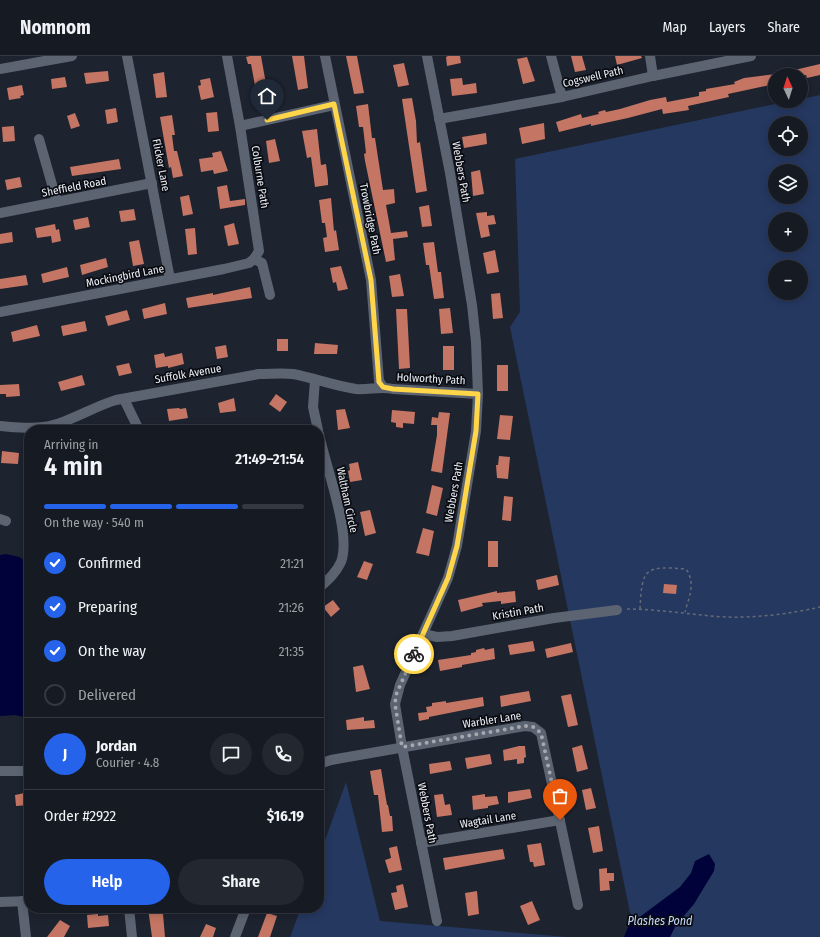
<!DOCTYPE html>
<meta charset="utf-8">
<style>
body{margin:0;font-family:"Fira Sans Condensed",sans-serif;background:#232730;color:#f1f3f6;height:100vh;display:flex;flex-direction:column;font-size:15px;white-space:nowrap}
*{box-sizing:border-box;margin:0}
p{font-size:13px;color:#9ea1a6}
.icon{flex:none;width:22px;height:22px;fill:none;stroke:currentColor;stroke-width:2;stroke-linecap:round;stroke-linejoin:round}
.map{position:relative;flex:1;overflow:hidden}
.side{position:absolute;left:24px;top:369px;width:300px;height:488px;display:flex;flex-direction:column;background:#161a23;border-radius:16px;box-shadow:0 2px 10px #0003,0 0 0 1px #353841}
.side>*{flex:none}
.needle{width:26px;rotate:356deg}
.buttons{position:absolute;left:768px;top:12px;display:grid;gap:8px}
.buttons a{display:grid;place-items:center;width:40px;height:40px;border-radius:50%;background:#161a23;box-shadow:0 2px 10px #0003,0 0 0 1px #353841;font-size:20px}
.pin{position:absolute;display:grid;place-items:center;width:34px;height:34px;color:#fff;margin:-41px -17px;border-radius:50% 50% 50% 0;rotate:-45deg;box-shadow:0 0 4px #0007}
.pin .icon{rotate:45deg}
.courier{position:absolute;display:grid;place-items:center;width:40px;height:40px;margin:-20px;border:3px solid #ffd54a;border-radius:50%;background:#fff;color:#222;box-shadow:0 1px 5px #0007}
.head em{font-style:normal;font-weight:600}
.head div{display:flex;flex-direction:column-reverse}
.head{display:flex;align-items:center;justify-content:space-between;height:68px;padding:0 20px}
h1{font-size:26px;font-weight:600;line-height:30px}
.bar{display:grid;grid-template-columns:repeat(4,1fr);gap:6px 4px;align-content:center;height:48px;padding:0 20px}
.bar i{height:5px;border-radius:3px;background:#353841}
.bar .current{background:#2563eb}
.bar p{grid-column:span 4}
.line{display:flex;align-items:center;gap:10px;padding:0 20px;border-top:1px solid #353841}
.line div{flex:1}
.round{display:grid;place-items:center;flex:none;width:42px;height:42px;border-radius:21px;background:#232730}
ol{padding:0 20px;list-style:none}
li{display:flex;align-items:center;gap:12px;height:44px}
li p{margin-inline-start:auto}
li .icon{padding:4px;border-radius:50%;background:#2563eb;color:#fff;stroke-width:4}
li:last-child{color:#9ea1a6}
li i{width:22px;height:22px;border:2px solid #353841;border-radius:50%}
.button{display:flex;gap:8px;margin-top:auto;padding:8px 20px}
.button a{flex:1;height:46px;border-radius:24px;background:#2563eb;color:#fff;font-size:16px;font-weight:600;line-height:46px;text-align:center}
.button a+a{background:#232730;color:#f1f3f6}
header{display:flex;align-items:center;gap:24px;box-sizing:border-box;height:56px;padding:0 20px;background:#161a23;border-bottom:1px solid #353841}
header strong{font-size:19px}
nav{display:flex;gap:22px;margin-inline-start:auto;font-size:14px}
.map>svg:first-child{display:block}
.green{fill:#253860;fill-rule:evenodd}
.water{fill:#000239}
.building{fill:#c47563}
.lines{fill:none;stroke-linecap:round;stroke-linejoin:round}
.path{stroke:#656a75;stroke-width:1.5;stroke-dasharray:3 3;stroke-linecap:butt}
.minor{stroke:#5c6472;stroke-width:10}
.done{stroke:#a3a8b1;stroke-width:4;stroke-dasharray:0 7.2}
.route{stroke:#ffd54a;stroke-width:5}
.labels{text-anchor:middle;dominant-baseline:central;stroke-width:3.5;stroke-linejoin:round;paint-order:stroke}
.street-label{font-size:11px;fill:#ebeff7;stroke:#0a0c11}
.water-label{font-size:12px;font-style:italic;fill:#c6d9fd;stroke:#0a0c11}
</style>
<header>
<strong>Nomnom</strong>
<nav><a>Map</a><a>Layers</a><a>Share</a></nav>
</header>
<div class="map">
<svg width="820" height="881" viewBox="0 0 820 881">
<rect width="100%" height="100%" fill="#1d232f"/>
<g class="green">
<path d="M820 39V881H635L510 271 520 256 515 103 789 45H801V43ZM775 67H801V93H775ZM775 115H801V141H775ZM775 163H801V189H775ZM775 211H801V237H775Z"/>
<path d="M346 726 380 865 568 881H290L301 852H319V801Z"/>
</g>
<g class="water">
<path d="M6 498 19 501 29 507V662L15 659 0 660V499Z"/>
<path d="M709 798 715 808 714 815 694 848 676 869 670 881H624L629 869 680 831 691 817 695 805Z"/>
</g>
<g class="building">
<path d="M250 0H261L268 39 258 41 257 35H256L251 8H248L246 1Z"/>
<path d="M292 0H304L308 32 298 34Z"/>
<path d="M346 0H357L364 37 354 38Z"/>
<path d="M448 0H460L461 7 447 10 446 1Z"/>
<path d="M571 0H582L586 14 575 16Z"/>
<path d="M615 0H641L642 2 617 9Z"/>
<path d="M527 1 535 25 523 28 517 3Z"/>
<path d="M404 7 409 29 398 31 393 9Z"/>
<path d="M820 8V19L807 22 806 19H786V16Z"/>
<path d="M108 15 109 25 86 28 84 17Z"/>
<path d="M164 16 167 41 156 42 153 18Z"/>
<path d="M775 18V28L728 38 729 41 688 50 689 54 663 58 662 53 628 62 591 70V68L559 76 556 66 581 58 582 62 599 58 598 56 605 54 606 56 620 53 650 44 666 41 667 46 699 40V36L706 35V33L735 28 734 26 744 22Z"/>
<path d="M65 21 67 31 52 33 51 23Z"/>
<path d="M210 22 214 41 201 44 198 30 201 29 200 24Z"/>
<path d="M462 22 463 29 476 27 477 37 452 40 450 23Z"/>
<path d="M22 29 24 39 20 40 21 42 9 44 7 32Z"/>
<path d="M412 42 416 65 417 87 420 86 427 135 416 137 402 43Z"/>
<path d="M368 48 372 82H375L383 134 394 133 395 147 386 149 391 177 407 175 408 181 393 183 395 204 386 206 365 105 364 98 366 97 363 71H359L356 50Z"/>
<path d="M116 52 118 66 107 68 105 54Z"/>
<path d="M217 56 219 75 208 76 206 57Z"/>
<path d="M75 57 80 70 71 73 67 60Z"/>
<path d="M172 59 175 79H172L174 95H177L183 120 173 122 171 111 169 112 160 61Z"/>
<path d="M544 67 545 83 522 88 519 72Z"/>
<path d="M14 70 15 85 3 86 2 71Z"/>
<path d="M317 73 321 109 326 108 328 124V129L315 131 311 101 307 102 302 75Z"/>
<path d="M486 77 487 88 464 92 462 81Z"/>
<path d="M275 83 280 105 269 107 266 85Z"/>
<path d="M221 95 228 115 214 118 213 114 201 116 199 103 213 101 212 97Z"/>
<path d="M119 103 121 113 72 120 70 111Z"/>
<path d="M480 114 484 138 473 140 471 116Z"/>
<path d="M20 121 22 131 7 134 5 124Z"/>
<path d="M227 129 230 145 245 143V149L220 153 217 131Z"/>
<path d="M189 139 193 158 183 160 180 141Z"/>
<path d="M331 142 334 175 336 174 339 194 325 196 323 182 327 181 325 167H322L319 144Z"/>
<path d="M429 149 432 170 422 171 419 151Z"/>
<path d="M134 153 136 164 121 166 119 155Z"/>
<path d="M487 156V160L494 159 496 168 488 169 490 180 481 182 476 157Z"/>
<path d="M88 161 90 171 75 174 73 164Z"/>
<path d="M234 167 239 188 228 190 224 170Z"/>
<path d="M55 168 56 174 59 173 61 185 52 187 51 180 37 182 35 172Z"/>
<path d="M195 172 197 198 188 199 185 173Z"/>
<path d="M12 176 13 186 0 188V178Z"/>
<path d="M139 184 144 208 133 210 129 186Z"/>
<path d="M434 186 438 216H441L444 242 434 243 429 209H426L423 187Z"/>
<path d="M495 194 499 216 487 218 483 197Z"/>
<path d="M106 202 108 211 82 219 80 209Z"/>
<path d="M341 210 348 233 338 235 336 226 333 227 330 212Z"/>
<path d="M67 211 69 221 43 227 41 218Z"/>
<path d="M400 218 404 240 392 241 389 220Z"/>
<path d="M26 219 28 229 0 233V223Z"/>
<path d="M250 231 252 242 188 252 186 242 213 237V239Z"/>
<path d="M500 237 503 262 493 263 491 238Z"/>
<path d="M165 247 167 258 144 263 142 253Z"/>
<path d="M450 252 453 277 441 278 439 253Z"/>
<path d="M396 253H407L410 312 399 313Z"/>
<path d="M127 254 130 264 108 270 105 260Z"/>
<path d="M85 265 87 275 63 280 61 270Z"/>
<path d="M37 269 40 280 13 286 11 276Z"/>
<rect x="277" y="283" width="11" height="12"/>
<path d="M315 287 338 289 337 298H314Z"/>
<path d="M226 289 228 301 217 303 215 291Z"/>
<rect x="443" y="290" width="11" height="24"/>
<path d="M164 297 165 301 182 297 184 308 168 312V310L156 312 154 299Z"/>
<path d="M129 307 132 317 119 320 116 310Z"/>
<rect x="497" y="309" width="11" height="26"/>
<path d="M82 319 85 329 61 335 58 326Z"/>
<path d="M19 328 20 340 6 341V338H0V329Z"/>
<path d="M276 338 287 346 280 356 269 348Z"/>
<path d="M234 342 236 355 220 357 218 347Z"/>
<path d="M179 352 180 353 186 352 188 362 169 365 167 353Z"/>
<path d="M345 353 350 372 338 374 336 354Z"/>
<path d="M392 354 415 356 414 368 403 367V372L396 371V367L391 366Z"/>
<path d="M439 356 450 357 442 417 431 415 437 379V369H431L432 361 438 362Z"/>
<path d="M500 359 513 360 510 384 497 383Z"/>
<path d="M2 395 19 397 18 408 1 407Z"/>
<path d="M499 400 510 401 508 423 497 422 496 409H498Z"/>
<path d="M358 406 362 424 350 426 348 415 350 414 349 408Z"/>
<path d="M432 429 443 432 437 460 426 457Z"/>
<path d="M504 440 513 441 511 465 502 464Z"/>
<path d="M370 454 376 477 365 480 360 456Z"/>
<path d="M423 472 434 475 429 500 416 497Z"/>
<rect x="488" y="485" width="10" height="26"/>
<path d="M364 505 373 508 367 524 357 521Z"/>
<path d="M557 519 559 529 538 534 536 524Z"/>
<path d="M664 528 677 529 676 538 663 537Z"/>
<path d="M497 535V537L515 535 516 546 501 548V545L482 547 483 550 461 556 458 544Z"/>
<path d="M333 544 340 553 331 561 323 551Z"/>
<path d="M533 585 535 595 510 599 508 589Z"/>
<path d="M571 587 573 596 547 602 545 593Z"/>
<path d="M484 592 485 594 494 592 495 603 462 609V611L440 615 438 604 471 599V597L476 596V594Z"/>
<path d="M363 609 370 633 356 636 353 611Z"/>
<path d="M529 635 531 645 501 651 500 640Z"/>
<path d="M571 638 578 669 568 671 561 640Z"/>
<path d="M483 641 484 650 429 661V663L419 665 418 657 427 656 426 651 432 650V647L446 645V647Z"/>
<path d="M364 661V665L374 664 375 672 347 674 346 664Z"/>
<path d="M582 689 588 713 577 716 572 692Z"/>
<path d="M519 690H525L526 701 524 702V707L517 708V703L504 705 503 694Z"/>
<path d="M490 698 492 708 467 713 465 702Z"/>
<path d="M450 705 452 714 430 718 429 708Z"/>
<path d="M381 713 387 749H388L390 760H392L393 775 382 776 378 739H374L370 715Z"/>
<path d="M591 732 596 752 586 754 582 734Z"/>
<path d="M530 733 532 742 508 747V736Z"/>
<path d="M29 736V749L16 750 15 739Z"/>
<path d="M443 738 445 749 450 748 452 759 437 761 434 739Z"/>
<path d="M485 738V741L497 740 499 748 488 750V752L473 754 472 740Z"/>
<path d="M599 770 603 795 593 797 588 772Z"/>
<path d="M541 787 545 809 534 811 533 806H530L527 789Z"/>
<path d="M397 790 402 814 389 817 385 804 391 802 389 792Z"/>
<path d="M503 793 505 803 445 814 443 802Z"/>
<path d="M607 812V817H614V825H609L610 834 600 835 599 813Z"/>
<path d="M403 828 408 851 395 854 391 837 397 836 396 830Z"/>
<path d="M477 835 479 858 468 860 465 837Z"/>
<path d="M532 845 540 864 528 869 520 850Z"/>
<path d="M148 852H170V858H163L165 881H152Z"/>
<path d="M267 857 277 860 270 881H258Z"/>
<path d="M98 858V860L108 859 109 870 88 872 87 859Z"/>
<path d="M60 864 70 870 64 881H47Z"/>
<path d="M206 868 216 872 213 881H200Z"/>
</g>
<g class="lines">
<g class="path">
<path d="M627 553C660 553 692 559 725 561 756 562 790 558 820 551"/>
<path d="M640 553C642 511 645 510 686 513 696 527 689 541 685 556"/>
</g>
<g class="minor">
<path d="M127 0 170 223"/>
<path d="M227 0 240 70 259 195 254 203 262 207 270 239"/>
<path d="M325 0 371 224 379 325 383 331"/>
<path d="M427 0 450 117 472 249 476 286 478 338 476 375 457 490 448 522 400 629 395 648 402 691 437 865"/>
<path d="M551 0 562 41"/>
<path d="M650 0 653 20"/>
<path d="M0 13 72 0"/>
<path d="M439 63 562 41 653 20 751 0"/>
<path d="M240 70 334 49"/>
<path d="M39 83 57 146"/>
<path d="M0 157 152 127"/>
<path d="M0 256 224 213 249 207 254 203"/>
<path d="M315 324 313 351 318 374"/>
<path d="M124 343 139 374"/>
<path d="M0 370C14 371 29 373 43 371 67 368 92 351 116 344L259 318C271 318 282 317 293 318 314 322 335 330 356 333 369 334 381 330 393 333L478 338"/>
<path d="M319 378C325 409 352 478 341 506 336 517 328 524 319 532"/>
<path d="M0 463 6 465"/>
<path d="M423 578 437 581 452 580 554 562 617 554"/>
<path d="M319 708 331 704 525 670 533 671 541 677 578 849"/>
<path d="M0 715H29"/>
<path d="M421 787 560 764"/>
<path d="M22 845 26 881"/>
<path d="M0 846 29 845"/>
<path d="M129 852 132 881"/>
<path d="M235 881 246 852"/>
</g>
</g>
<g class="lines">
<path class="done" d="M414 598 396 639 395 648 402 691 525 670 534 671 541 677 560 764"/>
<path class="route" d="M267 64 334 48 371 224 379 326 383 331 393 333 478 338 476 375 457 490 448 522 414 598"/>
</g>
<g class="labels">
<g class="street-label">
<text transform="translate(593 21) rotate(-13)">Cogswell Path</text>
<text transform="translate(161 109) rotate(79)">Flicker Lane</text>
<text transform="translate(461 116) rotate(80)">Webbers Path</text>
<text transform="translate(260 121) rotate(81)">Colburne Path</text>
<text transform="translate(74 131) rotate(-11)">Sheffield Road</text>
<text transform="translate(370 163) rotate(79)">Trowbridge Path</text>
<text transform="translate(125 220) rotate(-11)">Mockingbird Lane</text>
<text transform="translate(188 318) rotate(-10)">Suffolk Avenue</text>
<text transform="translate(431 323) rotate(3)">Holworthy Path</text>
<text transform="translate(454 436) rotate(-80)">Webbers Path</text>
<text transform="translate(347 444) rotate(78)">Waltham Circle</text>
<text transform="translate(518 556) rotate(-10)">Kristin Path</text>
<text transform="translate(492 664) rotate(-9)">Warbler Lane</text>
<text transform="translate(427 757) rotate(79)">Webbers Path</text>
<text transform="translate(488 764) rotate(-9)">Wagtail Lane</text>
</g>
<g class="water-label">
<text x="660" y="865">Plashes Pond</text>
</g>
</g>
</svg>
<div class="buttons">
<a><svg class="needle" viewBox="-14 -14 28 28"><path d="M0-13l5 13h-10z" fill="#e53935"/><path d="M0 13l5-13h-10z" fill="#9ea1a6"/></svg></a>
<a><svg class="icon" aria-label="locate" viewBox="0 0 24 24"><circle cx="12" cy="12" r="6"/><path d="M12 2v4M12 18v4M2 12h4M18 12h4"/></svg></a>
<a><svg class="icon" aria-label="layers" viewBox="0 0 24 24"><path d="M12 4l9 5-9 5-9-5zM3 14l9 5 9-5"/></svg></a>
<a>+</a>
<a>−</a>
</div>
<div class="pin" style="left:560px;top:764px;background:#ea580c"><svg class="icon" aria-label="bag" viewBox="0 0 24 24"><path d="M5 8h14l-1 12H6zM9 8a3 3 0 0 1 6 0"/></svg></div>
<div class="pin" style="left:267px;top:64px;background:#1f2937"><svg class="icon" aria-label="home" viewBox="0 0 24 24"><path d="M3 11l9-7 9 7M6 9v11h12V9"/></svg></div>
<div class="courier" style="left:414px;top:598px"><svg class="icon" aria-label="bike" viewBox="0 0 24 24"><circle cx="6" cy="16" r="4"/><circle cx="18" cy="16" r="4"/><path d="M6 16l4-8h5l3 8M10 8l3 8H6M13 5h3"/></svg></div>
<section class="side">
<div class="head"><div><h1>4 min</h1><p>Arriving in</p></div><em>21:49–21:54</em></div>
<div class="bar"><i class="current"></i><i class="current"></i><i class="current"></i><i></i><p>On the way · 540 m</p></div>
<ol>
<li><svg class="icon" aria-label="check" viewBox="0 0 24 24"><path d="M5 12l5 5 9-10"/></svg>Confirmed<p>21:21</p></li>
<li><svg class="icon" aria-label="check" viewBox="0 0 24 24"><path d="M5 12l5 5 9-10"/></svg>Preparing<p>21:26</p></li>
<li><svg class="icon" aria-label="check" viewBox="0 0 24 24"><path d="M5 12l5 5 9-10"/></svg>On the way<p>21:35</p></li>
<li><i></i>Delivered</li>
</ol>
<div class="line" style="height:72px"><b class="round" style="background:#2563eb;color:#fff">J</b><div><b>Jordan</b><p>Courier · 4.8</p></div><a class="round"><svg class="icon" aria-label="chat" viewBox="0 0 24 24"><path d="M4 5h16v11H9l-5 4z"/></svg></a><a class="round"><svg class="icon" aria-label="phone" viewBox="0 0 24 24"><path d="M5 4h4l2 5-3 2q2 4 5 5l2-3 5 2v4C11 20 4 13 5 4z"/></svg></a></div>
<div class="line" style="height:52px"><div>Order #2922</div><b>$16.19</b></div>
<div class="button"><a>Help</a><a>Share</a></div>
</section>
</div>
